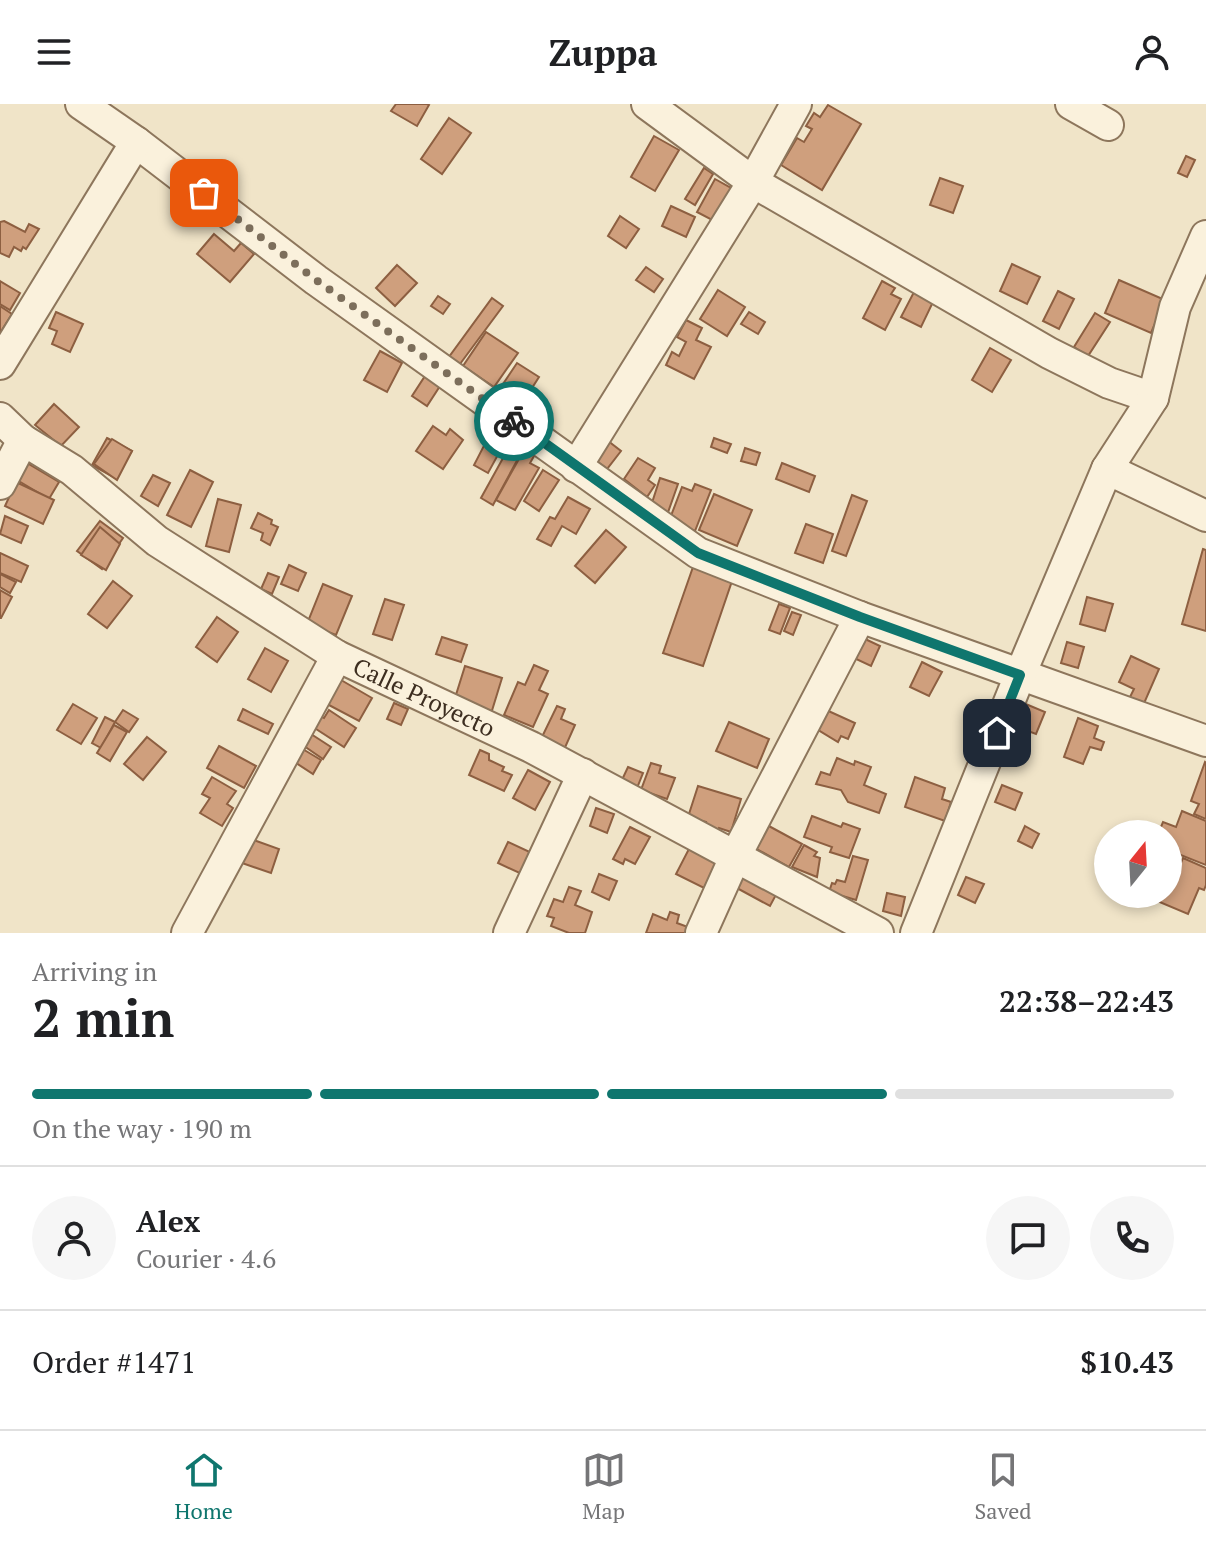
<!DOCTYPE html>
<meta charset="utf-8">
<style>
body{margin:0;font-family:"PT Serif",serif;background:#f6f6f6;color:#202124;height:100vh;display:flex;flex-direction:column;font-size:30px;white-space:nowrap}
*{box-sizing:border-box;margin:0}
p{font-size:26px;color:#757577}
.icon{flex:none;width:44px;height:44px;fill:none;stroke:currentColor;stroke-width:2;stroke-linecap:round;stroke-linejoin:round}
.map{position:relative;height:829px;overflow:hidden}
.panel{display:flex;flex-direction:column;background:#fff;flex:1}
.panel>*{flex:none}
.needle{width:52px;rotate:18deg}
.controls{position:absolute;left:1094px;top:716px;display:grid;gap:16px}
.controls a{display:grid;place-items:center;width:88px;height:88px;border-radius:50%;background:#fff;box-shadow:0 4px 12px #0003;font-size:40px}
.pin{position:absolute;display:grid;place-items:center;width:68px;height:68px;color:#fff;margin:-34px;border-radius:16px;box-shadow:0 4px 12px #0006}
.courier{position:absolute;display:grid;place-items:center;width:80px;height:80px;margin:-40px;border:6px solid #0f766e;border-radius:50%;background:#fff;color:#222;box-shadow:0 2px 10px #0007}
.summary em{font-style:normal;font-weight:600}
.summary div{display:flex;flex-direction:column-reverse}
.summary{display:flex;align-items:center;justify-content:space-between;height:136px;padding:0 32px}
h1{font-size:52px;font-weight:600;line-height:60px}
.bar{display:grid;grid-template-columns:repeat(4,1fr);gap:12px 8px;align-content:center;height:96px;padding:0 32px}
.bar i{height:10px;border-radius:6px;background:#e0e0e0}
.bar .selected{background:#0f766e}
.bar p{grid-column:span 4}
.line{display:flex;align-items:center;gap:20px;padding:0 32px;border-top:2px solid #e0e0e0}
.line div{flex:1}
.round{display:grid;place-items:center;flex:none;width:84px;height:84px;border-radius:42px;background:#f6f6f6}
header{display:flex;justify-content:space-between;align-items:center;height:104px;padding:0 32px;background:#fff;font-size:36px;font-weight:600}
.tab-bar{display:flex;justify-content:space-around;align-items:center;height:112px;border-top:2px solid #e0e0e0;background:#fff;font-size:22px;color:#757577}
.tab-bar a{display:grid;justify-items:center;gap:4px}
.tab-bar .selected{color:#0f766e}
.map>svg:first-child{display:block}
.building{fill:#cf9f7d;stroke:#8d5f41;stroke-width:2}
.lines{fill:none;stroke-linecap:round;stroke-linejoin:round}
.minor-casing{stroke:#8d765c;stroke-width:34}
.minor{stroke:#faf1dc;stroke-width:30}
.done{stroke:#7c6e5b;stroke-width:8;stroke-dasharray:0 14.4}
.route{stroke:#0f766e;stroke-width:10}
.labels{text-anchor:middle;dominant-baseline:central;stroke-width:6;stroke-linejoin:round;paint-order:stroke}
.street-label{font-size:24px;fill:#3d2e20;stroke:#f7eed8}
</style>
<header><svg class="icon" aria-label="menu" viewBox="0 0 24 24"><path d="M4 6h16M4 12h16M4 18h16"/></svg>Zuppa<svg class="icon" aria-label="person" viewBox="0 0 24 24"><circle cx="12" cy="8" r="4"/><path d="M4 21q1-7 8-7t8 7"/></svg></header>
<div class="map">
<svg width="1206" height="829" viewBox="0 0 1206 829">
<rect width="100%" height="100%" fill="#f0e4c8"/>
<g class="building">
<path d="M396 0H427L429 1 417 22 391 7Z"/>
<path d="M828 1 861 20 822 86 781 61 797 34 804 38 812 25 806 22 814 9 820 13Z"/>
<path d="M449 14 471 29 442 70 421 55Z"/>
<path d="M654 32 679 46 655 87 631 73Z"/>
<path d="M1186 52 1195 56 1187 73 1178 69Z"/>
<path d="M704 64 713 70 695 101 685 95Z"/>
<path d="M940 74 963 82 953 109 930 101Z"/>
<path d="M715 75 731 84 714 117 697 108Z"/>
<path d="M671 102 695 113 686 133 662 122Z"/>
<path d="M620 112 639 125 626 144 608 132Z"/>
<path d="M4 117 25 128 29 120 39 125 26 145 23 143 21 147 14 143 9 153 0 149V118Z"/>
<path d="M214 130 234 147 241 139 254 150 230 178 197 150Z"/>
<path d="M1012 160 1040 173 1027 200 1000 187Z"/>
<path d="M397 161 417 179 395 202 376 184Z"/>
<path d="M646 163 663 175 654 188 636 176Z"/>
<path d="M1119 176 1165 196 1151 229 1105 209Z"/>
<path d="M0 177 20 189 10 206 0 200Z"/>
<path d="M882 177 895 184 891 190 901 195 885 226 863 214Z"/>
<path d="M718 186 745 203 727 232 700 215Z"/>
<path d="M1058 187 1074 195 1059 225 1043 217Z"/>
<path d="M914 188 933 198 921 223 901 213Z"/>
<path d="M438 192 450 200 443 210 431 202Z"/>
<path d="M492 194 503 202 457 264 446 257Z"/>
<path d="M0 202 12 210 0 229Z"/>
<path d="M56 208 83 220 70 248 52 240 57 227 49 224Z"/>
<path d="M749 208 765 218 758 230 741 220Z"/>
<path d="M1095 209 1110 218 1088 252 1074 243Z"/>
<path d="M686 216 702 224 696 236 711 243 694 275 666 261 672 248 679 252 686 238 677 233Z"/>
<path d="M486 228 518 249 494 283 463 262Z"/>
<path d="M990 244 1011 256 992 288 972 276Z"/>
<path d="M380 247 402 259 387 288 364 276Z"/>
<path d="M517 259 539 273 521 301 499 286Z"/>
<path d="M425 272 440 282 427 302 412 292Z"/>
<path d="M54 300 79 323 61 342 35 321Z"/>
<path d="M433 322 446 331 450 325 463 336 443 365 416 347Z"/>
<path d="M490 330 505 338 488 369 474 361Z"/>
<path d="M603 333 621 347 607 365 588 351Z"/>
<path d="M107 334 132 347 115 374 92 361Z"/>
<path d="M714 334 731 340 727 349 711 343Z"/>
<path d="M112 335 132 347 117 376 94 360Z"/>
<path d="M745 344 760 349 756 361 741 357Z"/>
<path d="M508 345 520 351 493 401 481 394Z"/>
<path d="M524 346 534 352 530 359 539 364 515 406 496 396Z"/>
<path d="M638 354 655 364 648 376 655 381 647 393 624 375Z"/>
<path d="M27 359 59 378 49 395 17 376Z"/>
<path d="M782 359 815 372 809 388 776 375Z"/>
<path d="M190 366 213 378 191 423 167 411Z"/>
<path d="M543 366 559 376 539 407 524 397Z"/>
<path d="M153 371 170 379 158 402 141 392Z"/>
<path d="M660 374 678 380 666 414 651 402Z"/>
<path d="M16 378 54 396 43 420 5 402Z"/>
<path d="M695 380 711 386 695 427 669 417 682 383 692 387Z"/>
<path d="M714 390 752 406 737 442 699 426Z"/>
<path d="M852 391 867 397 846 452 832 447Z"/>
<path d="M568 393 590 405 576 430 562 422 551 442 537 435 550 413 555 415Z"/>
<path d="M218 395 241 401 229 448 206 442Z"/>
<path d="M258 409 272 416 271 420 278 423 270 441 261 436 263 429 251 424Z"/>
<path d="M5 412 28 422 21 439 0 430Z"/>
<path d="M100 417 123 434 102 465 77 447Z"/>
<path d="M806 420 833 430 823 459 795 449Z"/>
<path d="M100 423 120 440 106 466 81 451Z"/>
<path d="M606 426 626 443 595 479 575 462Z"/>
<path d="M1203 445 1206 446V527L1182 520Z"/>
<path d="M0 449 28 462 21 478 0 469Z"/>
<path d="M289 461 306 469 298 487 281 480Z"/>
<path d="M693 463 732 477 703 562 663 549Z"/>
<path d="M268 469 279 473 272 490 261 485Z"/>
<path d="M0 470 16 478 10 489 0 483Z"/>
<path d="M113 477 132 492 107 524 88 510Z"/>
<path d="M323 480 352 492 336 531 307 520Z"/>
<path d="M0 486 12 493 1 514H0Z"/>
<path d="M1087 493 1113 500 1105 527 1080 520Z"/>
<path d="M385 495 404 501 392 536 373 530Z"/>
<path d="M779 500 790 504 780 530 769 526Z"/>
<path d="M792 508 801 511 793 531 784 527Z"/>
<path d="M217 513 238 528 217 558 196 543Z"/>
<path d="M442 533 467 541 461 558 436 550Z"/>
<path d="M863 534 880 542 871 562 854 554Z"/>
<path d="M1067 538 1084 543 1078 564 1061 559Z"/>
<path d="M265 544 288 557 271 588 248 575Z"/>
<path d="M1131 552 1159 565 1142 604 1128 597 1134 585 1119 578Z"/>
<path d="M922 558 942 568 929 592 910 583Z"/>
<path d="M534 561 548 567 539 586 548 590 533 623 504 611 518 578 525 581Z"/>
<path d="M465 562 502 574 490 613 455 594Z"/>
<path d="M341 576 372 594 359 617 327 600Z"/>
<path d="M1021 598 1045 608 1036 630 1012 621Z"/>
<path d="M394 599 408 605 401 621 387 615Z"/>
<path d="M73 600 97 614 81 640 57 626Z"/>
<path d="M557 602 565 605 561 615 575 621 563 648 540 637Z"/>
<path d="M243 605 273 620 268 630 238 616Z"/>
<path d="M824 605 855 619 848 635 841 632 838 638 815 624Z"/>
<path d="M123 606 138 615 129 628 115 618Z"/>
<path d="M329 606 356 624 344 643 313 623 320 612 324 614Z"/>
<path d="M105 613 115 618 101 644 92 639Z"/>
<path d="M1078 614 1098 622 1094 634 1104 638 1101 646 1090 643 1083 660 1064 653Z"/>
<path d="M729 618 769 635 757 664 716 647Z"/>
<path d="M114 621 127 628 110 657 97 649Z"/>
<path d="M311 630 331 643 323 655 304 642Z"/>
<path d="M147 633 166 648 143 676 124 660Z"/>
<path d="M219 642 256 662 244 684 207 664Z"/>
<path d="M301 644 321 656 313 670 293 657Z"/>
<path d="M480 646 489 650V656L504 663 502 667 512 671 504 687 469 671Z"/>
<path d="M837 654 854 661 855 657 871 663 864 681 886 690 879 709 848 698 841 686 816 680 821 668 830 671Z"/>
<path d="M1205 658 1206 659V715L1194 710 1199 700 1191 697Z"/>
<path d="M651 659 661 662 659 669 675 674 667 695 641 686Z"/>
<path d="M628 663 643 669 637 684 621 678Z"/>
<path d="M528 666 550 678 535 706 513 694Z"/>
<path d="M212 673 236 687 227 700 233 704 222 722 200 709 210 694 202 690Z"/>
<path d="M915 673 945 684 942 695 951 698 945 717 905 703Z"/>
<path d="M1002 681 1022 689 1015 706 995 698Z"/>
<path d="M698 682 741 695 731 728 719 724 717 729 704 725 706 718 688 713Z"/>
<path d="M596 704 614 710 607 729 590 722Z"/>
<path d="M1182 707 1206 717V761L1168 746V730H1158L1163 718 1176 723Z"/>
<path d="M812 712 841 723 843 719 860 725 849 754 830 748 832 743 804 733Z"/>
<path d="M767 721 802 740 789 763 755 744Z"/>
<path d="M1025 722 1039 730 1032 744 1018 737Z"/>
<path d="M630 723 650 733 635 760 625 755 623 760 613 755Z"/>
<path d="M245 733 279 745 271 769 236 757Z"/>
<path d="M508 738 534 750 524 771 498 759Z"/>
<path d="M691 741 719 754 704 784 676 770Z"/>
<path d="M804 741 817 748 814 752 820 754 817 773 792 763Z"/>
<path d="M853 752 868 756 856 796 829 788 832 779 835 780 837 776 845 778Z"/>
<path d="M1183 754 1206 764V781L1204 786 1199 784 1188 810 1150 794 1152 790H1168V777L1172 779Z"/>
<path d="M743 767 778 787 770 802 735 783Z"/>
<path d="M599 770 617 777 609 796 592 788Z"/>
<path d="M966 773 984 780 975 799 958 791Z"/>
<path d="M569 783 581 787 575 801 592 808 585 829H569L551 822 554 814 547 812 554 795 563 798Z"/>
<path d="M887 789 905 793 901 812 883 807Z"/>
<path d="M670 808 679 811 677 819 688 823 686 829H646L653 810 667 816Z"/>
</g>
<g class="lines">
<g class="minor-casing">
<g id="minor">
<path d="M81 0 136 38 316 176 698 449 860 513 1206 637"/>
<path d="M647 0 753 78 1049 249 1109 279 1153 294"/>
<path d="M1071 0 1108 21"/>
<path d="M0 260 136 38"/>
<path id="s1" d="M0 314 23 336 72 366 157 437 337 552 531 643 878 829"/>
<path d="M576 363 753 78 796 0"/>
<path d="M1107 365 1206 412"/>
<path d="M0 380 23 336"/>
<path d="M187 829 337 552"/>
<path d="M509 829 583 670"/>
<path d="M701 829 736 751 860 513"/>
<path d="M916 829 1020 571 1107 365 1153 294 1175 203 1206 132"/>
</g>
</g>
<use href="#minor" class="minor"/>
</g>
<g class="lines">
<path class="done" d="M204 89 316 176 514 317"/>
<path class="route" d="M514 317 698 449 860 513 1020 571 997 629"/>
</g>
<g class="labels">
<g class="street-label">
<text stroke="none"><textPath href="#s1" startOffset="510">Calle Proyecto</textPath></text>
</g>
</g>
</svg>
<div class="controls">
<a><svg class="needle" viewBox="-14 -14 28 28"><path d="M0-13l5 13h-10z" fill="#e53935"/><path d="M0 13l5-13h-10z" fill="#757577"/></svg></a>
</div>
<div class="pin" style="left:204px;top:89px;background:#ea580c"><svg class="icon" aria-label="bag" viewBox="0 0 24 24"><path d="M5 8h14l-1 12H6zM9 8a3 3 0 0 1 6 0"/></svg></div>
<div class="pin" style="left:997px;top:629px;background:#1f2937"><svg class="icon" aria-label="home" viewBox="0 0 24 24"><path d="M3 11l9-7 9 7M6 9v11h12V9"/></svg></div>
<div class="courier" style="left:514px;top:317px"><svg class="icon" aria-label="bike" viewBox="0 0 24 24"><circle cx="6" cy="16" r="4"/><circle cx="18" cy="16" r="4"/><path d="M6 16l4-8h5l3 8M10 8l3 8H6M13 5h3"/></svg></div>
</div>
<section class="panel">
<div class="summary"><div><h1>2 min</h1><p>Arriving in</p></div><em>22:38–22:43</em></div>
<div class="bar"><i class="selected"></i><i class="selected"></i><i class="selected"></i><i></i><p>On the way · 190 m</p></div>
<div class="line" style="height:144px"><a class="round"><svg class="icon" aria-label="person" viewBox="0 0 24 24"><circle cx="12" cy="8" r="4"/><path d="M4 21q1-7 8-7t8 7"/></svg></a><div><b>Alex</b><p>Courier · 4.6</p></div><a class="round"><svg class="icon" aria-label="chat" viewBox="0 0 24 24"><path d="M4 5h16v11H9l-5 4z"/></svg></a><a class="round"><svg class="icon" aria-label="phone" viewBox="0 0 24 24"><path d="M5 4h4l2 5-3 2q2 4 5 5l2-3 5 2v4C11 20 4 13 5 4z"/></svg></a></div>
<div class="line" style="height:104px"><div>Order #1471</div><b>$10.43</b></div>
</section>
<nav class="tab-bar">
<a class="selected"><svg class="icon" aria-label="home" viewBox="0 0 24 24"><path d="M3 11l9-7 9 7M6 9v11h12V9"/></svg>Home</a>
<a><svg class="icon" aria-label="map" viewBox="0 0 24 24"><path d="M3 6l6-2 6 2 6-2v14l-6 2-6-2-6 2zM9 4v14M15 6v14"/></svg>Map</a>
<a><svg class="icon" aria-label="saved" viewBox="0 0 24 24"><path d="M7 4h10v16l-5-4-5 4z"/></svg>Saved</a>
</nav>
